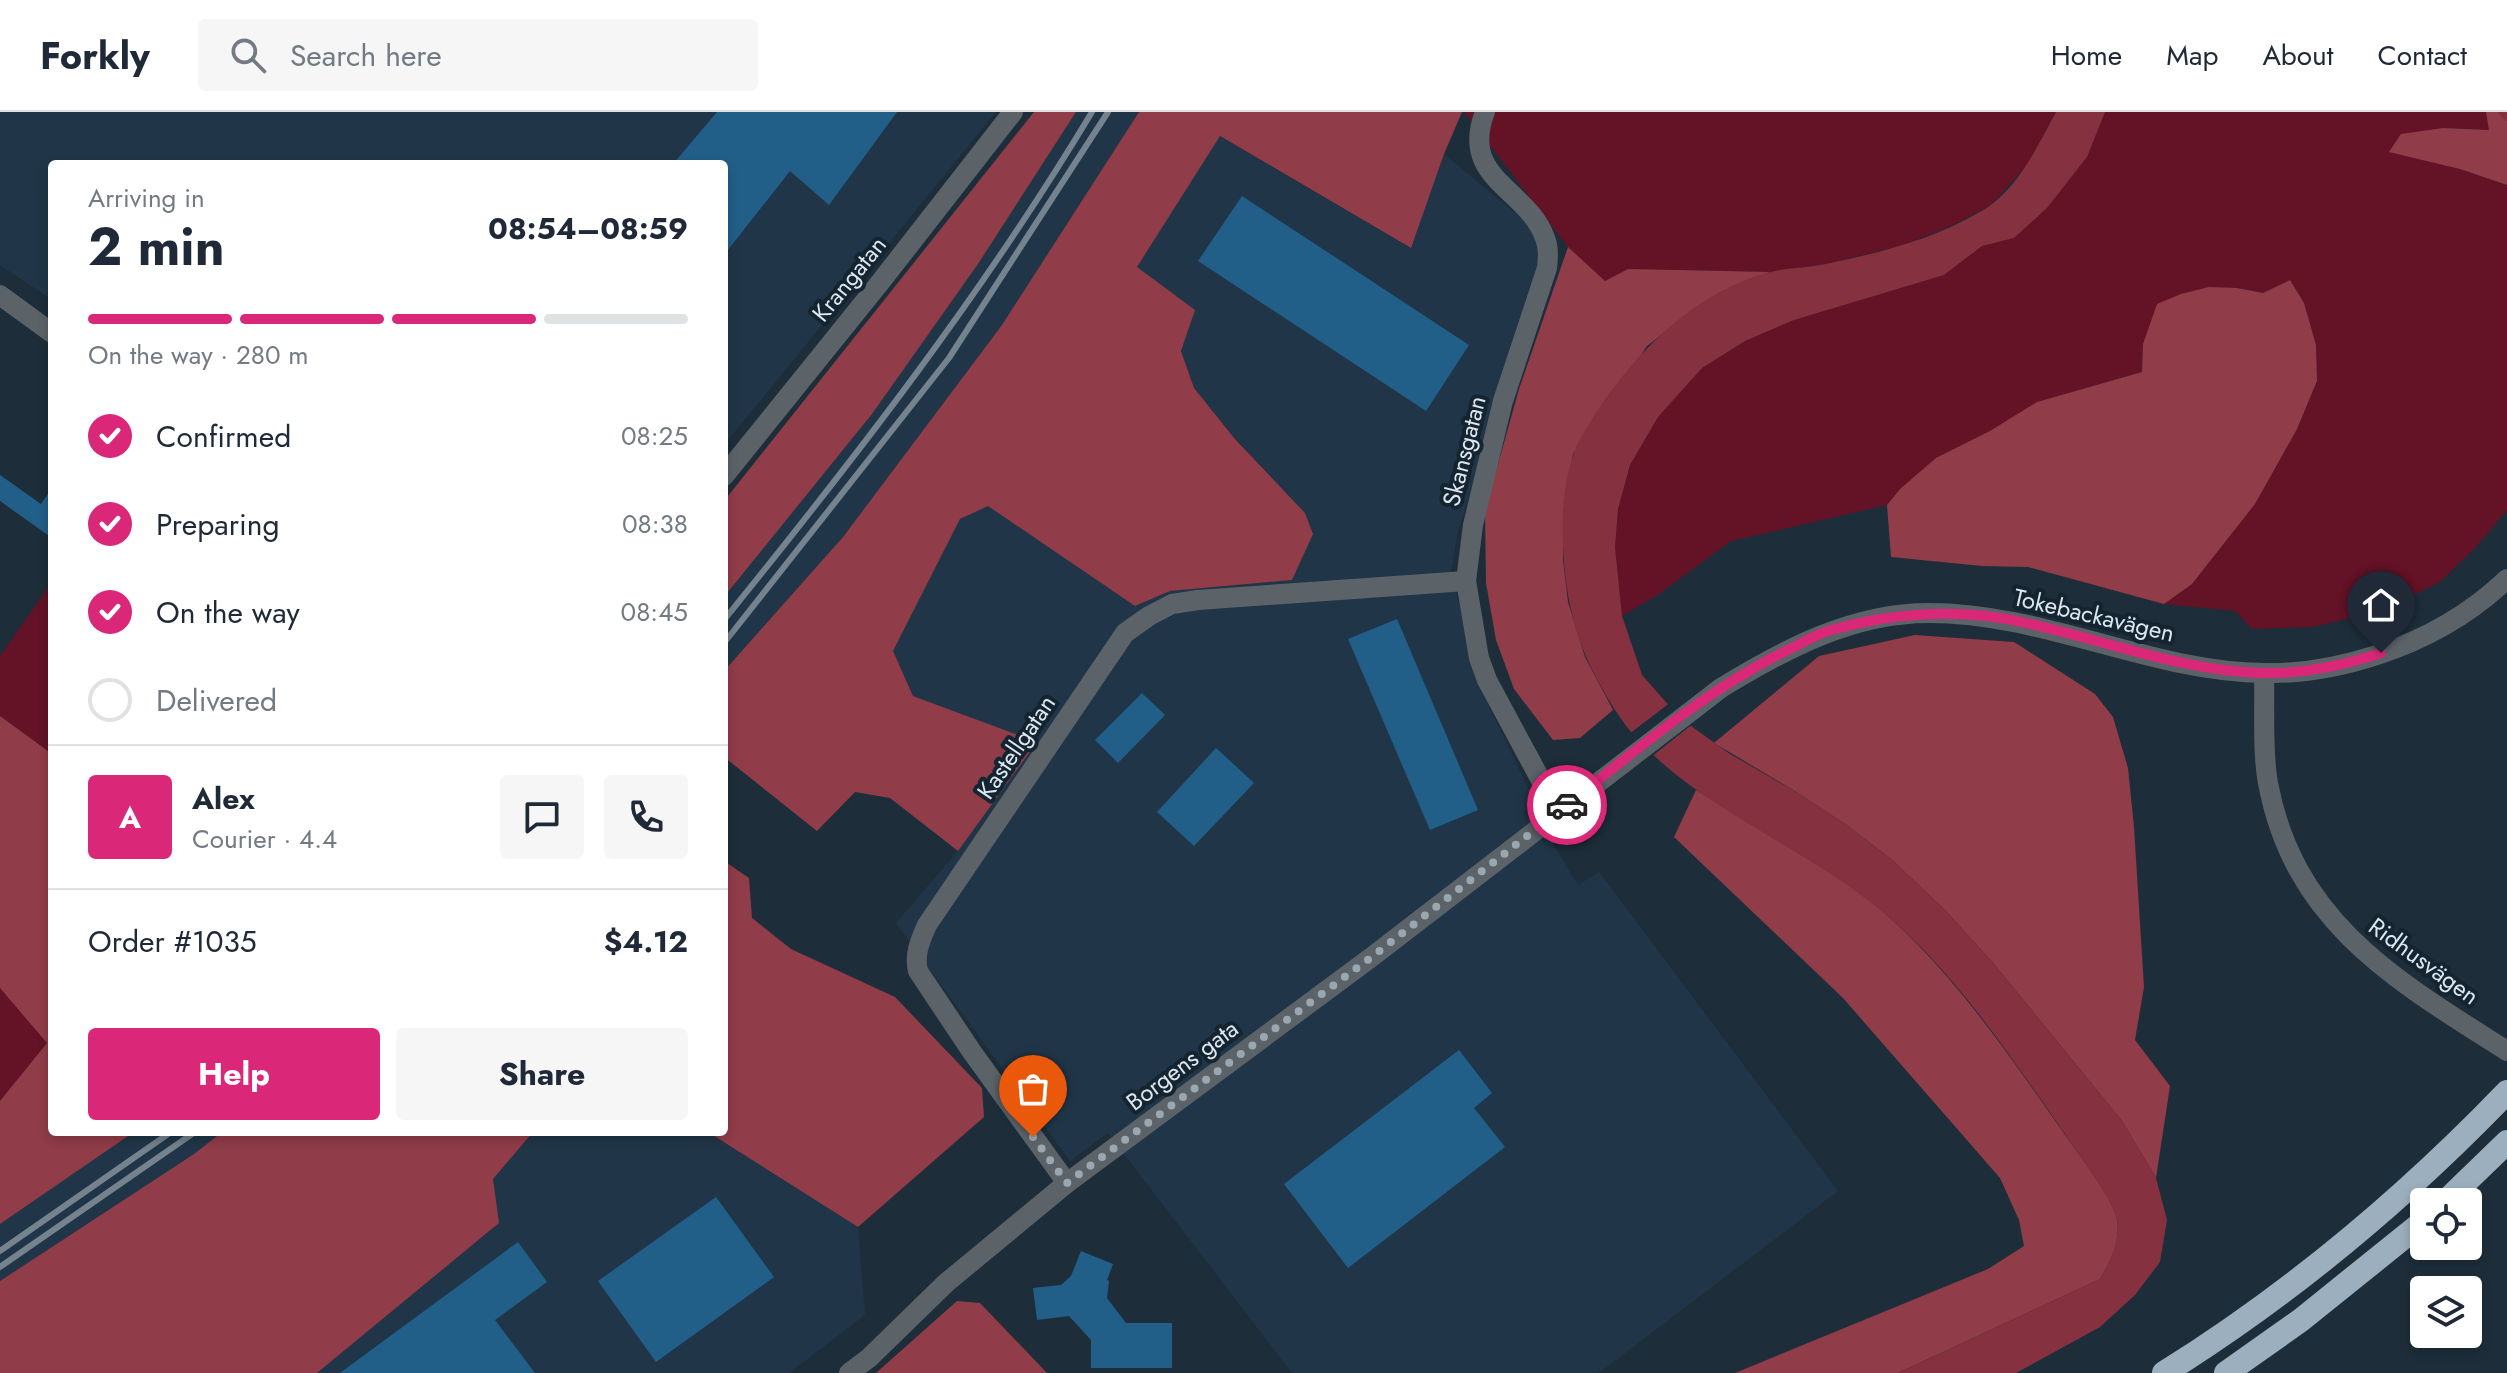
<!DOCTYPE html>
<meta charset="utf-8">
<style>
body{margin:0;font-family:Jost,sans-serif;background:#f6f6f7;color:#1f2937;height:100vh;display:flex;flex-direction:column;font-size:30px;white-space:nowrap}
*{box-sizing:border-box;margin:0}
p{font-size:26px;color:#747a83}
.icon{flex:none;width:44px;height:44px;fill:none;stroke:currentColor;stroke-width:2;stroke-linecap:round;stroke-linejoin:round}
.map{position:relative;flex:1;overflow:hidden}
.drawer{position:absolute;left:48px;top:48px;width:680px;height:976px;display:flex;flex-direction:column;background:#fff;border-radius:8px;box-shadow:0 4px 12px #0003}
.drawer>*{flex:none}
.buttons{position:absolute;left:2410px;top:1076px;display:grid;gap:16px}
.buttons a{display:grid;place-items:center;width:72px;height:72px;border-radius:8px;background:#fff;box-shadow:0 4px 12px #0003;font-size:40px}
.pin{position:absolute;display:grid;place-items:center;width:68px;height:68px;color:#fff;margin:-82px -34px;border-radius:50% 50% 50% 0;rotate:-45deg;box-shadow:0 0 8px #0007}
.pin .icon{rotate:45deg}
.courier{position:absolute;display:grid;place-items:center;width:80px;height:80px;margin:-40px;border:6px solid #db2777;border-radius:50%;background:#fff;color:#222;box-shadow:0 2px 10px #0007}
.overview em{font-style:normal;font-weight:700}
.overview div{display:flex;flex-direction:column-reverse}
.overview{display:flex;align-items:center;justify-content:space-between;height:136px;padding:0 40px}
h1{font-size:52px;font-weight:700;line-height:60px}
.bar{display:grid;grid-template-columns:repeat(4,1fr);gap:12px 8px;align-content:center;height:96px;padding:0 40px}
.bar i{height:10px;border-radius:6px;background:#e0e1e3}
.bar .current{background:#db2777}
.bar p{grid-column:span 4}
.line{display:flex;align-items:center;gap:20px;padding:0 40px;border-top:2px solid #e0e1e3}
.line div{flex:1}
.round{display:grid;place-items:center;flex:none;width:84px;height:84px;border-radius:8px;background:#f6f6f7}
ol{padding:0 40px;list-style:none}
li{display:flex;align-items:center;gap:24px;height:88px}
li p{margin-inline-start:auto}
li .icon{padding:8px;border-radius:50%;background:#db2777;color:#fff;stroke-width:4}
li:last-child{color:#747a83}
li i{width:44px;height:44px;border:4px solid #e0e1e3;border-radius:50%}
.action{display:flex;gap:16px;margin-top:auto;padding:16px 40px}
.action a{flex:1;height:92px;border-radius:8px;background:#db2777;color:#fff;font-size:32px;font-weight:700;line-height:92px;text-align:center}
.action a+a{background:#f6f6f7;color:#1f2937}
header{display:flex;align-items:center;gap:48px;box-sizing:border-box;height:112px;padding:0 40px;background:#fff;border-bottom:2px solid #e0e1e3}
header strong{font-size:38px}
nav{display:flex;gap:44px;margin-inline-start:auto;font-size:28px}
.search{width:560px;height:72px;background:#f6f6f7;display:flex;align-items:center;gap:20px;box-sizing:border-box;padding:0 28px;border-radius:8px;color:#747a83;font-size:30px}
.map>svg:first-child{display:block}
.built{fill:#203648}
.green{fill:#641226}
.forest{fill:#913c49}
.water{fill:#853140}
.pier{fill:#1d2e3a}
.lines{fill:none;stroke-linecap:round;stroke-linejoin:round}
.stream{stroke:#853140;stroke-width:6}
.building{fill:#215f89}
.minor{stroke:#5b6369;stroke-width:20}
.highway{stroke:#9bafbf;stroke-width:24}
.rail{stroke:#75838e;stroke-width:6}
.done{stroke:#9aa6b0;stroke-width:8;stroke-dasharray:0 14.4}
.route{stroke:#db2777;stroke-width:10}
.labels{text-anchor:middle;dominant-baseline:central;stroke-width:8;stroke-linejoin:round;paint-order:stroke}
.street-label{font-size:24px;fill:#dde7f0;stroke:#142430}
</style>
<header>
<strong>Forkly</strong>
<div class="search"><svg class="icon" aria-label="search" viewBox="0 0 24 24"><circle cx="10" cy="10" r="6"/><path d="M15 15l6 6"/></svg>Search here</div>
<nav><a>Home</a><a>Map</a><a>About</a><a>Contact</a></nav>
</header>
<div class="map">
<svg width="2507" height="1261" viewBox="0 0 2507 1261">
<rect width="100%" height="100%" fill="#1d2e3a"/>
<g class="built">
<path d="M0 0H996L724 333V52H52V188L0 153Z"/>
<path d="M1076 0H1139L1002 213 843 425 724 559V485L872 302 978 152Z"/>
<path d="M1219 24 1410 136 1444 42 1526 110 1539 129 1543 149 1458 419 1451 460 1481 578 1535 690 1524 700 1551 729 1578 773 1599 760 1838 1079 1599 1261H1292L1108 1021 1070 1049 896 811 958 739 1036 630 913 584 893 539 960 407 988 393 1135 494 1170 479 1292 468 1305 401 1236 327 1194 276 1181 239 1195 198 1136 155Z"/>
<path d="M134 1020H222L194 1042 0 1169V1112Z"/>
<path d="M533 1020H708L858 1115 865 1203 789 1261H317L498 1112 493 1067Z"/>
</g>
<g class="green">
<path d="M1464 0H2056L2027 53 1991 93 1953 113 1901 134 1826 152 1770 160 1628 157 1605 169 1568 135Z"/>
<path d="M2105 0H2486L2490 18 2443 16 2460 57 2507 73V398L2477 434 2440 470 2380 499 2312 515 2252 517 2235 499 2164 492 2192 472 2255 392 2297 317 2317 269 2316 233 2304 191 2290 168 2263 181 2237 176 2143 232 2142 260 2037 290 1900 377 1887 393 1731 429 1659 482 1622 504 1615 435 1618 397 1630 353 1658 305 1702 256 1745 229 1794 208 1944 163 1982 134 2014 126 2047 96 2087 45Z"/>
<path d="M52 470V642L0 604V544Z"/>
<path d="M0 876 47 931 0 989Z"/>
</g>
<g class="forest">
<path d="M1034 0H1076L978 152 872 302 724 485V389Z"/>
<path d="M1139 0H1462L1444 42 1411 136 1220 24 1137 155 1195 198 1181 239 1194 276 1235 327 1305 401 1313 422 1292 468 1170 479 1135 494 988 394 960 407 893 539 913 584 1037 630 958 739 890 686 855 680 817 719 724 645V559L843 425 1002 213Z"/>
<path d="M2486 0H2507V73L2460 57 2389 40 2401 22 2443 16 2489 18Z"/>
<path d="M1568 135 1605 169 1628 157 1770 160 1728 177 1697 195 1647 234 1573 342 1563 401V448L1568 490 1585 545 1613 598 1580 626 1553 628 1514 577 1496 528 1486 471 1485 399 1519 277Z"/>
<path d="M2290 168 2304 191 2316 233 2317 269 2297 317 2255 392 2192 472 2164 492 2028 455 1982 454 1891 445 1887 393 1900 377 1936 346 1990 319 2037 290 2142 260 2143 232 2157 192 2181 182 2209 175 2237 176 2263 181Z"/>
<path d="M1915 523 2014 530 2095 582 2113 605 2128 656 2134 715 2144 875 2135 928 2170 974 2156 1066 2122 1009 1994 852 1946 799 1891 747 1848 714 1798 681 1714 631 1819 544Z"/>
<path d="M0 604 52 642V1020H134L0 1112V989L47 931 0 876Z"/>
<path d="M1696 678C1756 715 1821 749 1875 793 1953 858 2010 945 2068 1027 2080 1044 2111 1085 2116 1104 2122 1127 2111 1149 2100 1167L1898 1261H1735L1988 1157 2024 1134 2019 1108 2000 1066 1843 886 1674 725Z"/>
<path d="M724 749 749 766 752 806 791 837 895 885 982 976 984 1005 858 1115 708 1020H724Z"/>
<path d="M222 1020H533L493 1067 499 1111 317 1261H0V1169L194 1042Z"/>
<path d="M957 1189 980 1191 1047 1261H876Z"/>
</g>
<path class="water" d="M2056 0H2105L2087 45 2047 96 2014 126 1982 134 1944 163 1794 208 1745 229 1702 256 1658 305 1630 353 1618 397 1615 435 1622 504 1642 563 1680 606 1730 642 1798 681 1848 714 1891 747 1946 799 1994 852 2122 1009 2156 1066 2167 1108 2160 1150 2135 1183 2100 1215 2016 1261H1898L2100 1167C2111 1149 2122 1126 2116 1104 2110 1084 2079 1043 2067 1025 2010 944 1952 854 1873 792 1802 736 1715 702 1650 640 1627 619 1610 592 1596 565 1580 536 1570 502 1566 469 1561 429 1560 383 1573 344 1577 329 1589 313 1597 299 1638 238 1697 178 1771 160 1790 155 1810 156 1830 151 1884 140 1941 125 1988 95 2020 73 2038 33 2056 0Z"/>
<path class="pier" d="M1671 590 1694 611 1650 646 1629 622Z"/>
<g class="lines">
<path class="stream" d="M2501 0 2507 6"/>
</g>
<g class="building">
<path d="M717 0H897L829 93 790 59 724 143V52H673Z"/>
<path d="M1242 84 1469 233 1426 299 1198 149Z"/>
<path d="M0 363 41 392 52 376V426L0 389Z"/>
<path d="M1397 507 1478 698 1430 718 1348 527Z"/>
<path d="M1142 581 1165 603 1118 651 1095 628Z"/>
<path d="M1216 636 1254 671 1194 734 1157 700Z"/>
<path d="M1459 938 1492 981 1474 996 1505 1035 1348 1156 1284 1072Z"/>
<path d="M716 1085 774 1165 656 1250 598 1169Z"/>
<path d="M518 1130 547 1170 495 1208 535 1261H340Z"/>
<path d="M1081 1139 1113 1152 1107 1168 1109 1169 1107 1186 1126 1211H1172V1256H1091V1228L1069 1204 1037 1208 1033 1176 1061 1173 1071 1164Z"/>
</g>
<g class="lines">
<g class="minor">
<path d="M1485 0C1459 67 1527 76 1545 126 1549 136 1548 146 1547 156L1503 289 1473 413 1466 469 1479 546 1487 568 1558 700"/>
<path d="M0 183 52 221"/>
<path d="M724 364 882 168 1013 0"/>
<path d="M2264 561C2265 595 2262 639 2268 671 2294 811 2397 869 2507 939"/>
<path d="M1067 1071 972 940 918 859C914 842 920 829 927 813L1125 521 1149 504 1172 492 1198 488 1466 469"/>
<path d="M849 1261 869 1246 946 1171 1067 1071 1373 844 1721 576C1785 537 1852 501 1929 501 2045 501 2152 560 2264 561 2303 562 2340 555 2377 543 2427 527 2469 503 2507 467"/>
</g>
<g class="highway">
<path d="M2445 1090 2507 1030"/>
<path d="M2164 1261C2289 1183 2405 1086 2507 980"/>
<path d="M2226 1261 2301 1208 2424 1109"/>
</g>
<g class="rail">
<path d="M724 508C856 345 984 180 1092 0"/>
<path d="M724 531 949 246 1108 0"/>
<path d="M0 1139 171 1020"/>
<path d="M0 1155 195 1020"/>
</g>
</g>
<g class="lines">
<path class="done" d="M1033 1025 1067 1071 1373 844 1567 693"/>
<path class="route" d="M1567 693C1637 637 1709 576 1790 537 1802 531 1815 523 1828 519 1892 500 1961 496 2026 511 2104 528 2182 559 2262 561 2304 562 2342 554 2381 541"/>
</g>
<g class="labels">
<g class="street-label">
<text transform="translate(849 167) rotate(-51)">Krangatan</text>
<text transform="translate(1464 339) rotate(-76)">Skansgatan</text>
<text transform="translate(2094 503) rotate(13)">Tokebackavägen</text>
<text transform="translate(1016 635) rotate(-56)">Kastellgatan</text>
<text transform="translate(2424 849) rotate(36)">Ridhusvägen</text>
<text transform="translate(1182 953) rotate(-37)">Borgens gata</text>
</g>
</g>
</svg>
<div class="buttons">
<a><svg class="icon" aria-label="locate" viewBox="0 0 24 24"><circle cx="12" cy="12" r="6"/><path d="M12 2v4M12 18v4M2 12h4M18 12h4"/></svg></a>
<a><svg class="icon" aria-label="layers" viewBox="0 0 24 24"><path d="M12 4l9 5-9 5-9-5zM3 14l9 5 9-5"/></svg></a>
</div>
<div class="pin" style="left:1033px;top:1025px;background:#ea580c"><svg class="icon" aria-label="bag" viewBox="0 0 24 24"><path d="M5 8h14l-1 12H6zM9 8a3 3 0 0 1 6 0"/></svg></div>
<div class="pin" style="left:2381px;top:541px;background:#1f2937"><svg class="icon" aria-label="home" viewBox="0 0 24 24"><path d="M3 11l9-7 9 7M6 9v11h12V9"/></svg></div>
<div class="courier" style="left:1567px;top:693px"><svg class="icon" aria-label="car" viewBox="0 0 24 24"><path d="M5 17H2v-5l4-1 3-4h7l3 4 3 1v5h-3M9 17h6M6 11h13"/><circle cx="7" cy="17" r="2"/><circle cx="17" cy="17" r="2"/></svg></div>
<section class="drawer">
<div class="overview"><div><h1>2 min</h1><p>Arriving in</p></div><em>08:54–08:59</em></div>
<div class="bar"><i class="current"></i><i class="current"></i><i class="current"></i><i></i><p>On the way · 280 m</p></div>
<ol>
<li><svg class="icon" aria-label="check" viewBox="0 0 24 24"><path d="M5 12l5 5 9-10"/></svg>Confirmed<p>08:25</p></li>
<li><svg class="icon" aria-label="check" viewBox="0 0 24 24"><path d="M5 12l5 5 9-10"/></svg>Preparing<p>08:38</p></li>
<li><svg class="icon" aria-label="check" viewBox="0 0 24 24"><path d="M5 12l5 5 9-10"/></svg>On the way<p>08:45</p></li>
<li><i></i>Delivered</li>
</ol>
<div class="line" style="height:144px"><b class="round" style="background:#db2777;color:#fff">A</b><div><b>Alex</b><p>Courier · 4.4</p></div><a class="round"><svg class="icon" aria-label="chat" viewBox="0 0 24 24"><path d="M4 5h16v11H9l-5 4z"/></svg></a><a class="round"><svg class="icon" aria-label="phone" viewBox="0 0 24 24"><path d="M5 4h4l2 5-3 2q2 4 5 5l2-3 5 2v4C11 20 4 13 5 4z"/></svg></a></div>
<div class="line" style="height:104px"><div>Order #1035</div><b>$4.12</b></div>
<div class="action"><a>Help</a><a>Share</a></div>
</section>
</div>
